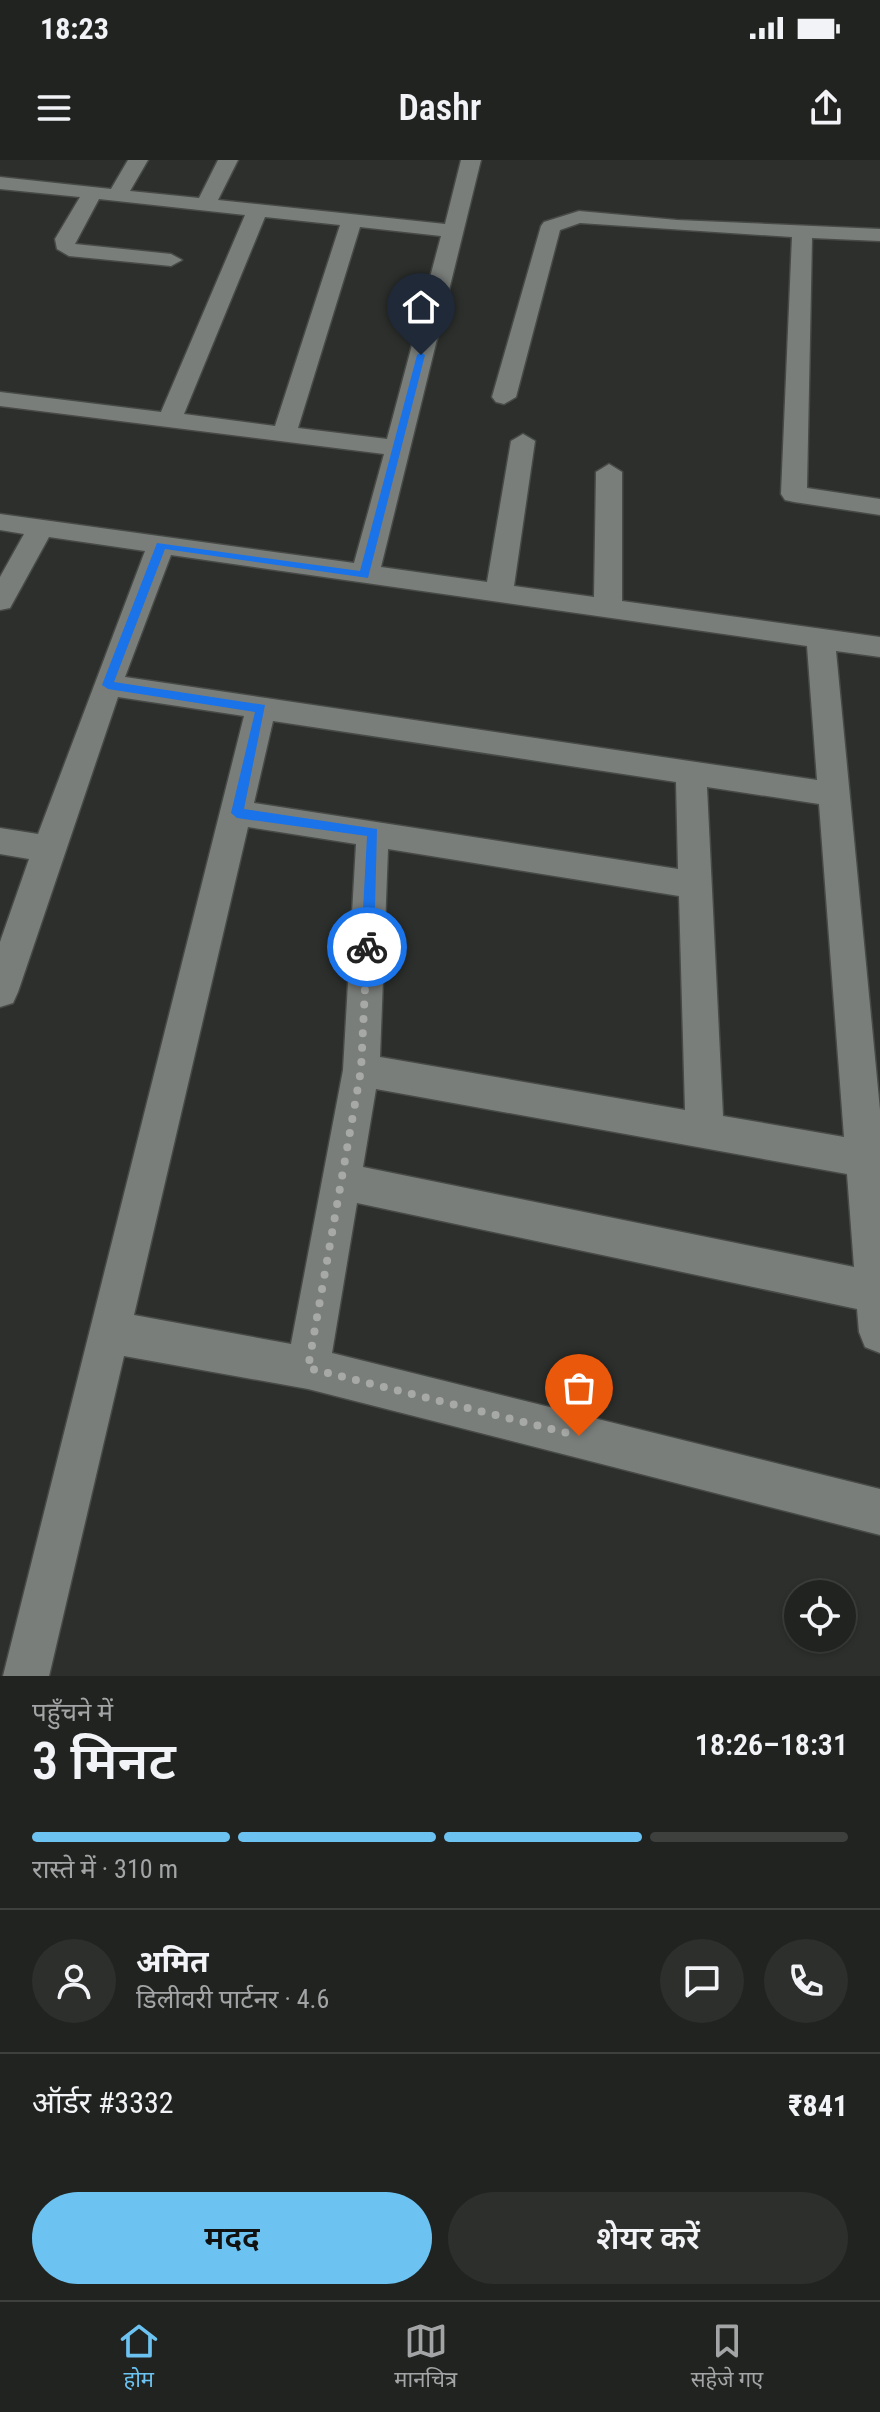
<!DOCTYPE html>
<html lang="hi">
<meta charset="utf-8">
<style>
body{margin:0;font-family:"Roboto Condensed","Noto Sans Devanagari",sans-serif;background:#2d2f2d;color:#f1f3f6;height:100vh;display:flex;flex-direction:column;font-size:30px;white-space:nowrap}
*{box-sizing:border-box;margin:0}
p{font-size:26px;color:#a2a4a5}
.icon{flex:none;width:44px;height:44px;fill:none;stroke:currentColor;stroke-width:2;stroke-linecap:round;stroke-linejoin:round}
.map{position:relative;height:1516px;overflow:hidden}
.panel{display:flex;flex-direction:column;background:#212320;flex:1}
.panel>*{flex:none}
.fabs{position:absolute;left:784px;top:1420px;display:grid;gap:16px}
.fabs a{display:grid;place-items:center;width:72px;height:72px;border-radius:50%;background:#212320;box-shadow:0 2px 6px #0004,0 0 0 2px #3e403e;font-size:40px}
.pin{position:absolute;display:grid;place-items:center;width:68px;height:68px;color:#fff;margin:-82px -34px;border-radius:50% 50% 50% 0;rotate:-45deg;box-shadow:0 0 8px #0007}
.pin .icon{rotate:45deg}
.courier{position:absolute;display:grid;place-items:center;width:80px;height:80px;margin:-40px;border:6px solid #1a73e8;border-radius:50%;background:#fff;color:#222;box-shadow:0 2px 10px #0007}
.headline em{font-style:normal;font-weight:600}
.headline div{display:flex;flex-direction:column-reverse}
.headline{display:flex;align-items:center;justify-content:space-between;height:136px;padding:0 32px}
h1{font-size:52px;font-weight:600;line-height:60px}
.bar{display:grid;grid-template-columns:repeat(4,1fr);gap:12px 8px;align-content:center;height:96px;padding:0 32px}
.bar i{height:10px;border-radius:6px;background:#3e403e}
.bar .active{background:#6cc3f2}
.bar p{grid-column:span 4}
.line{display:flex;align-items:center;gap:20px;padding:0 32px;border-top:2px solid #3e403e}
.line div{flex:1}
.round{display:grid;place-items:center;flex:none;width:84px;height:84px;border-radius:42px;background:#2d2f2d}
.primary-button{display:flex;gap:16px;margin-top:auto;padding:16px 32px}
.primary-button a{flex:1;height:92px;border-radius:48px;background:#6cc3f2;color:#111;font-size:32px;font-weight:600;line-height:92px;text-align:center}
.primary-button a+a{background:#2d2f2d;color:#f1f3f6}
.status{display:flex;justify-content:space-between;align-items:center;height:56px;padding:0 40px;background:#212320;direction:ltr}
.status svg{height:22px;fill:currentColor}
header{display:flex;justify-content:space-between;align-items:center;height:104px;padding:0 32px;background:#212320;font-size:36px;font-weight:600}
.menu{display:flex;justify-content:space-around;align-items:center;height:112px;border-top:2px solid #3e403e;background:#212320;font-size:22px;color:#a2a4a5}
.menu a{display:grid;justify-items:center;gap:4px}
.menu .active{color:#6cc3f2}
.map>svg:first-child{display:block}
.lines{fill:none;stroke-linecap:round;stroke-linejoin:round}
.minor-casing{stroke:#474a47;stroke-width:3}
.minor{fill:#7a7e7a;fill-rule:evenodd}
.route{fill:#1a73e8}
.done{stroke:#a7a9a6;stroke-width:8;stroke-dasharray:0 14.4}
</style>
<div class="status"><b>18:23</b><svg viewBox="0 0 49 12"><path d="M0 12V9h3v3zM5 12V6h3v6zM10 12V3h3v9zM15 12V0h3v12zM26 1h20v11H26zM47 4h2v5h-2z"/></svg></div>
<header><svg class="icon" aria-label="menu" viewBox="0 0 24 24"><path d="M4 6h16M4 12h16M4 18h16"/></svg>Dashr<svg class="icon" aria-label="share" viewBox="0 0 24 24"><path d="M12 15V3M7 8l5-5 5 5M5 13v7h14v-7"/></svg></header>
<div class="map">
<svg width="880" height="1516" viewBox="0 0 880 1516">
<rect width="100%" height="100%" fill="#2c2f2b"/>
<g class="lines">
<g class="minor-casing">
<g id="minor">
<path d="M128 0H148L130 31 199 38 218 0H238L218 40 445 64 461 0H481L381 407 487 422 511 281 523 274 535 281 514 426 594 437 596 312 609 304 622 312V441L880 477V497L836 491 880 950V1193L865 1187 859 1172 857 1149 357 1043 332 1193 880 1329V1375L308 1229 124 1196 50 1512 49 1516H3L244 556 118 537 18 832 13 843 0 847V782L29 699 0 694V668L38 674 145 391 49 377 10 448 0 450V417L24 374 0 370V354L354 403 384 294 0 246V232L161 252 245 55 99 39 75 84 171 94 182 100 171 106 69 96 57 89 55 79 80 37 0 29V17L111 29ZM265 57 340 65 275 266 184 254ZM360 67 441 76 387 279 298 268ZM171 395 807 486 817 620 125 517ZM273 561 676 622 678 709 254 643ZM707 627 819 644 844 977 723 956ZM248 667 356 684 343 910 291 1184 134 1155ZM388 689 679 736 685 950 380 897ZM376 929 847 1014 854 1107 363 1007Z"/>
<path d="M579 51 677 60 880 69V81L812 78 807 328 880 339V355L794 342 785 340 781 334 792 77 580 63 560 70 516 237 504 244 496 242 492 237 541 66 544 62Z"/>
</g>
</g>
<use href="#minor" class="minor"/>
</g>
<path class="route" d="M421 192 425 195 368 418 165 389 114 522 265 545 244 649 377 669 374 787 367 792 361 787 367 676 237 658 231 653 255 552 108 529 102 525 157 383 360 411 417 195Z"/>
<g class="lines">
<path class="done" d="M367 787 361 910 308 1208 579 1276"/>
</g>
</svg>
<div class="fabs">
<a><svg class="icon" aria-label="locate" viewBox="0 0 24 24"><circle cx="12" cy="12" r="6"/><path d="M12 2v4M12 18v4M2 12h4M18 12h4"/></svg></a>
</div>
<div class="pin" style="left:579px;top:1276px;background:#ea580c"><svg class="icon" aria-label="bag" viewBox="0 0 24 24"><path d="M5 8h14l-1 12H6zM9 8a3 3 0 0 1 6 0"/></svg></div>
<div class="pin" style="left:421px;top:195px;background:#1f2937"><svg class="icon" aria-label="home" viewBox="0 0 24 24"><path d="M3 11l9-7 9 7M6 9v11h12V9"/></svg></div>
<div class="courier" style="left:367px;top:787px"><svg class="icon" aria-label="bike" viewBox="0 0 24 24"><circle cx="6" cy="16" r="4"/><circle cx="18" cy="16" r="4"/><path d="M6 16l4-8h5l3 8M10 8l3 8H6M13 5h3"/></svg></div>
</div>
<section class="panel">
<div class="headline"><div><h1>3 मिनट</h1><p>पहुँचने में</p></div><em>18:26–18:31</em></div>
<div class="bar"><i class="active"></i><i class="active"></i><i class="active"></i><i></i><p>रास्ते में · 310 m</p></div>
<div class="line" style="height:144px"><a class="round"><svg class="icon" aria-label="person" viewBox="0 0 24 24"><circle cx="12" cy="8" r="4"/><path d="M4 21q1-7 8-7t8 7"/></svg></a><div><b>अमित</b><p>डिलीवरी पार्टनर · 4.6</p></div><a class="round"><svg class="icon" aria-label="chat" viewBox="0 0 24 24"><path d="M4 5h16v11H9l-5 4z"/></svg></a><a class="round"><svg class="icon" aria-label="phone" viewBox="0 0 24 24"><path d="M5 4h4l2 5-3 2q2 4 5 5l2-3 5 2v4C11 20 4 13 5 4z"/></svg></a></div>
<div class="line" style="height:104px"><div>ऑर्डर #3332</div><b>₹841</b></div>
<div class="primary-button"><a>मदद</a><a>शेयर करें</a></div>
</section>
<nav class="menu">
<a class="active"><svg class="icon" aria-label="home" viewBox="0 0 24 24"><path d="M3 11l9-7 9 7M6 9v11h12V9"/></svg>होम</a>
<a><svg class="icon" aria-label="map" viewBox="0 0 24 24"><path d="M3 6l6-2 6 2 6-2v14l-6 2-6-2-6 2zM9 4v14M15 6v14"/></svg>मानचित्र</a>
<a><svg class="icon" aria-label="saved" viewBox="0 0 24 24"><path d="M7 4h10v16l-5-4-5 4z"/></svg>सहेजे गए</a>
</nav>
